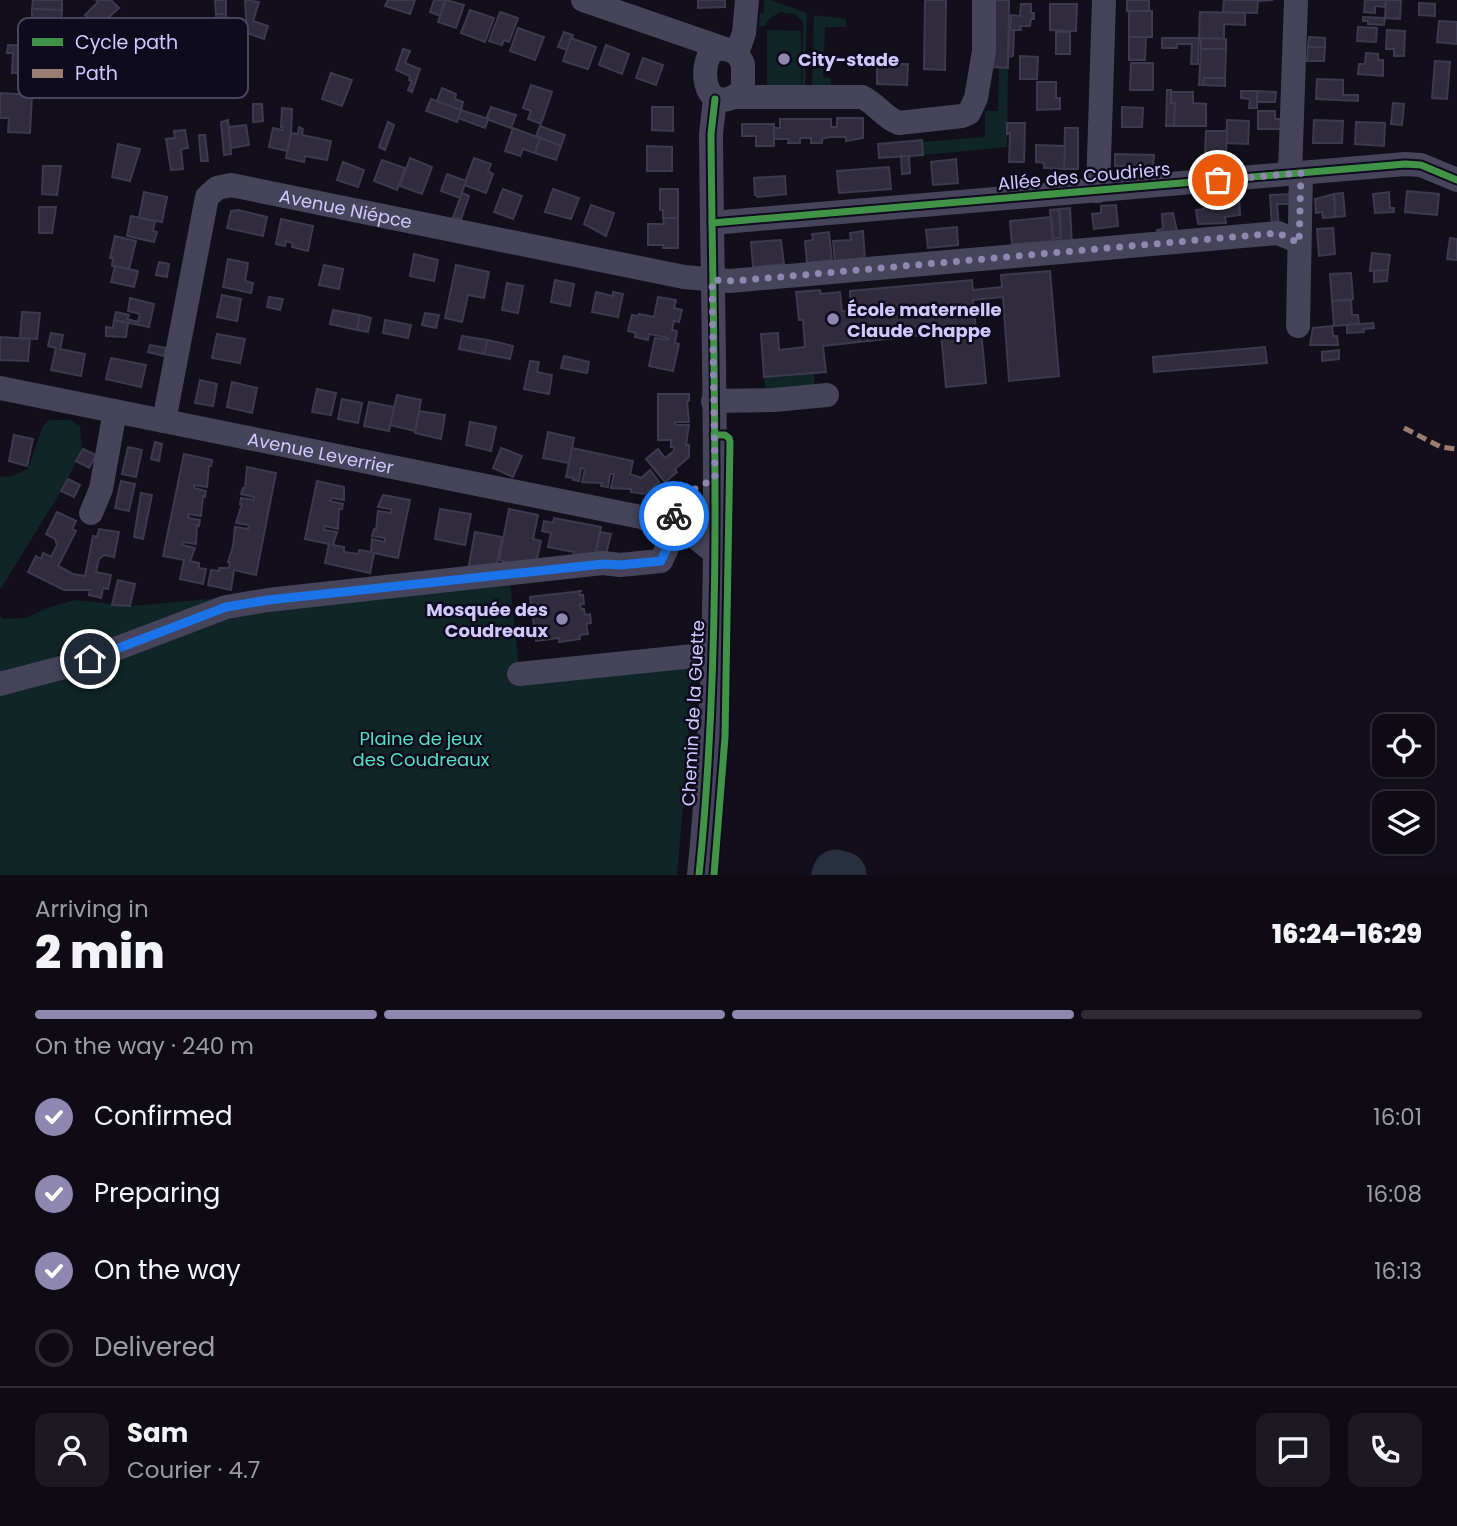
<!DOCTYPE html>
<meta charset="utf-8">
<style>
body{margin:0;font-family:Poppins,sans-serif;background:#1c1922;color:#f1f3f6;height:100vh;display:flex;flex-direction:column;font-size:26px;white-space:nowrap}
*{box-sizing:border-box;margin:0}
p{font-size:23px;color:#9b9ba0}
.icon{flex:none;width:38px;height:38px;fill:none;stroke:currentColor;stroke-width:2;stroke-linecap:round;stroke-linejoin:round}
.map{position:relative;height:875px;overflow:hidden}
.side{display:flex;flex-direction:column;background:#0e0b14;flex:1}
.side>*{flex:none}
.buttons{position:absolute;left:1372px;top:714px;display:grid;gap:14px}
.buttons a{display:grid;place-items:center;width:63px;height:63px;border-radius:14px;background:#0e0b14;box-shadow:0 2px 5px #0004,0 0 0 2px #2e2b34;font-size:35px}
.pin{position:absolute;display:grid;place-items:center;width:60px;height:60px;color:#fff;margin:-30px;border:4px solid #fff;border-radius:50%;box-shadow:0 2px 7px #0007}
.courier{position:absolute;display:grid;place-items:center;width:70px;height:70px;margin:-35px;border:5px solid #1a73e8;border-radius:50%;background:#fff;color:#222;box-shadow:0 2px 9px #0007}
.head em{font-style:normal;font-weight:800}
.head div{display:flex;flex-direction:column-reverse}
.head{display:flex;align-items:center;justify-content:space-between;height:119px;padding:0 35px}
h1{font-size:46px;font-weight:800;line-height:52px}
.bar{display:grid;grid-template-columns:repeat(4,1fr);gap:10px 7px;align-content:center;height:84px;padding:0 35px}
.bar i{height:9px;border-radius:5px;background:#2e2b34}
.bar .selected{background:#8e87af}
.bar p{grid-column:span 4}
.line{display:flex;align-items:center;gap:18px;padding:0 35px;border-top:2px solid #2e2b34}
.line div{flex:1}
.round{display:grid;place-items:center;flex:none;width:74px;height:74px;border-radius:14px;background:#1c1922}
ol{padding:0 35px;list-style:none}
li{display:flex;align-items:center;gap:21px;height:77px}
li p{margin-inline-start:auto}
li .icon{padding:7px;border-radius:50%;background:#8e87af;color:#fff;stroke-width:4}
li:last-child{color:#9b9ba0}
li i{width:38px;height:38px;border:4px solid #2e2b34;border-radius:50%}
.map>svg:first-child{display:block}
.green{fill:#0f2526}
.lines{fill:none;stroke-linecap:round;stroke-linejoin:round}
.taxiway{stroke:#28303f;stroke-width:47}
.building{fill:#302c3d;stroke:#3d394f;stroke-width:2}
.minor{stroke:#45445b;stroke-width:24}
.quiet{stroke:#9b7d72;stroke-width:5;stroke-dasharray:10 5;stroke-linecap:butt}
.cycleway-casing{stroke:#0f0b1e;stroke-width:11}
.cycleway{stroke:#419447;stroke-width:7}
.done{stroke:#8e87af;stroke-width:7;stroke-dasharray:0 12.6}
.route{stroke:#1a73e8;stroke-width:9}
.poi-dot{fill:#8e87af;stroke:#0f0b1e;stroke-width:2.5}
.labels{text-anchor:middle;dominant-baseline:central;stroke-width:5;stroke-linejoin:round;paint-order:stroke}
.poi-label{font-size:18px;font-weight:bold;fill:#d0c8ff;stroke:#0f0b1e;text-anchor:start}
.street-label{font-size:18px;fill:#d0c8ff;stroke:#0f0b1e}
.park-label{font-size:18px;fill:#50e3c2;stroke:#0f0b1e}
.key{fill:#0f0b1e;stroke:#494462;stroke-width:2}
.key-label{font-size:19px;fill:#d0c8ff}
</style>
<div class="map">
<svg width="1457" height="875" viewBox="0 0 1457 875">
<rect width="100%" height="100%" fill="#120f1a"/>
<g class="green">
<path d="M764 0H770L807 13 805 93 802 89 803 22 795 14 780 12 769 19 765 26H759L760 13H764Z"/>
<path d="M814 15 846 19V27H825L823 77 831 78V87H812Z"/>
<path d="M767 30 801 31V87H767Z"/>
<path d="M999 67 1008 68 1007 147 923 155 922 142 985 137V111H998Z"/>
<path d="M814 373 815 389 766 395 764 377Z"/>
<path d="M50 420H70L80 426 82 451 61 491 0 590V476L9 477 28 469 43 426Z"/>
<path d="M510 582 519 668 693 648 686 772 677 875H0V616L3 619 26 618 50 607 75 600 130 606 244 596Z"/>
</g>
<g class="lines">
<path class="taxiway" d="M835 875 836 873 843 875"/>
</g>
<g class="building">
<path d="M33 0H62V10L32 9Z"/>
<path d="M96 0H111L119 8 108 18 113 26 107 32 100 27 97 29 85 15 98 2Z"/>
<path d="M215 0H226V14H216Z"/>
<path d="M245 0 259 2 253 21 268 26 264 39 247 33Z"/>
<path d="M388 0H415L410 14 385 6Z"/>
<path d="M434 0H446L440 16 430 12Z"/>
<path d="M446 0 464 5 456 28 438 22Z"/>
<path d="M698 0H725V7L698 8Z"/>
<path d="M925 0H946L945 70 924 69Z"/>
<path d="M994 0H1009L1008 68 993 67Z"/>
<rect x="1127" y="0" width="22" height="11"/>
<path d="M1224 0H1273L1258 1 1257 13 1223 12Z"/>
<path d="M1365 0H1386L1385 7 1375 6V13L1364 12Z"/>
<path d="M1386 0H1401L1400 19 1385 18Z"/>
<path d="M1419 3 1435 4V16L1419 15Z"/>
<path d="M1021 4H1031V13H1034V19H1031L1030 26H1020L1021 30H1010L1011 15 1020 16Z"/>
<path d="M1050 4H1077L1076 31 1050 30Z"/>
<path d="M32 9 62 10 61 24 32 23Z"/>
<path d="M470 10 494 18 485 42 461 33Z"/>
<rect x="1129" y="11" width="23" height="26"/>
<path d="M500 12 518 18 509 42 504 40 502 45 489 41Z"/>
<path d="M1200 12 1245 13V25L1224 24V39L1199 38Z"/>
<path d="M216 14H226L227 27 217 28Z"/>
<path d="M1363 17 1385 18 1384 25 1368 24V21H1363Z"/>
<path d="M1439 21 1457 22V44L1437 42Z"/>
<path d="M1358 27 1377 28 1376 42 1357 41Z"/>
<path d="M518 28 544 37 535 60 510 51Z"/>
<path d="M1009 30H1014L1013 56 1008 57Z"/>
<path d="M1387 30 1405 31 1404 56H1394V49H1386Z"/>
<path d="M564 32 573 35 567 50 558 47Z"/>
<rect x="1056" y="32" width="14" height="22"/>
<path d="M1129 37H1146L1145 60H1129Z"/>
<path d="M1309 37 1325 38V47H1308Z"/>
<path d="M571 38 596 47 588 69 563 61Z"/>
<path d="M1162 38H1199L1198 64H1191L1192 44H1177V48H1162Z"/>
<path d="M1201 38 1226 39V49H1201Z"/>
<path d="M8 45 45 46 43 74 12 73 13 53H7Z"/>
<path d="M606 45 629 54 622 74 599 65Z"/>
<path d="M1308 47H1325L1324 61H1307Z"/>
<path d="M403 49 410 51 405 63 420 69 412 92 408 90 412 81 409 80 410 76 396 70Z"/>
<path d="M1201 49H1226L1225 78H1204L1203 85H1199Z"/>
<path d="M1366 53 1378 54V60H1383V76L1358 74 1359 64H1365Z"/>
<path d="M1020 56 1038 57 1037 79H1020Z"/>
<path d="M643 58 663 65 656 85 636 78Z"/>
<path d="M1435 61 1450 62 1447 99 1432 98Z"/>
<path d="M1131 63H1153V90H1130Z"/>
<path d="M877 64H908L907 85 877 84Z"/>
<path d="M331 73 352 80 342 106 322 99Z"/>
<path d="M1204 78H1225V86L1203 85Z"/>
<path d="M1317 79 1343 80V95H1358V101L1316 99Z"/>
<path d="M1037 82H1056V98H1060V109L1037 110Z"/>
<path d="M531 85 552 92 541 124 528 119 531 111 523 108Z"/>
<path d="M442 88 456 94 455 99 463 102 461 110 437 101Z"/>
<path d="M1167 90H1171V103H1175L1174 126H1166Z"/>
<path d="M1241 91H1257V108H1249L1250 99 1241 98Z"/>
<path d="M1257 91 1276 92 1275 102H1257Z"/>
<path d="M1171 92H1193V103L1206 104V126H1174L1175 103H1171Z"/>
<path d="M0 93 32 95 30 133 8 132 9 118H0Z"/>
<path d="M431 99 461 110 457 122 426 111Z"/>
<path d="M1393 103 1404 104 1402 125 1391 124Z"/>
<path d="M253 104H262L263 121 253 122Z"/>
<path d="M491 107 516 115 511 128 486 119Z"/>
<path d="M652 107H673V131L652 130Z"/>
<path d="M1122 107 1143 108 1142 127H1122Z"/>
<path d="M282 108 292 109 291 133 288 151 269 147 273 128 282 130 283 127H281Z"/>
<path d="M461 110 488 119 485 128 458 118Z"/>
<path d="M1258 111H1275V119H1281V129H1258Z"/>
<path d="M837 118H863V138L846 141V137H830L822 139V143H811V138H800V143H788L789 139H774V128H780V119H831V127H837Z"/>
<path d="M228 120 231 154 224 155 221 122Z"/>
<path d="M1227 120 1249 121 1248 144 1226 143Z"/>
<path d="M1314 120 1343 121 1342 143H1313Z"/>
<path d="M388 122 394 125 385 150 379 147Z"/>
<path d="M1356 122 1385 123 1384 146 1355 144Z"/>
<path d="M1007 123H1025L1024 162H1009L1010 133 1007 134Z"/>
<path d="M742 124H774V146H756V136H742Z"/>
<path d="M246 125 249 145 231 148 229 127Z"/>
<path d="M540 126 565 135 561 146 536 136Z"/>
<path d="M299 127 303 129 302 135 331 141 327 160 305 156 304 162 286 158 291 133 298 134Z"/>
<path d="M513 128 540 138 535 153 523 149 520 156 505 151Z"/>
<path d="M1065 128H1078V169H1064Z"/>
<path d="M185 130 188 148 181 149 183 169 171 170 166 139 175 138 174 131Z"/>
<path d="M1206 131H1227L1226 156H1218V153H1205Z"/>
<path d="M199 135H205L208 161H201Z"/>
<path d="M540 138 561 146 556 160 535 153Z"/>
<path d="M922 140 923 155 879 158 878 144Z"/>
<path d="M118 144 140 149 130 181 112 177Z"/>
<path d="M1036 145 1065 146 1064 169 1044 168V163L1036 162Z"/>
<path d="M647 146 672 147V171H647Z"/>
<path d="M1115 154 1154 155 1153 167 1115 166Z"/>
<path d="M901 156H909L910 173 902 174Z"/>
<path d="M410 158 432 167 422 194 400 186Z"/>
<path d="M474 158 491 164 488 171 493 174 486 193 464 185Z"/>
<path d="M956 159 958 183 933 185 931 162Z"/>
<path d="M382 160 405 168 397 190 374 181Z"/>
<path d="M343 162 364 170 358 187 337 180Z"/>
<path d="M43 166H61L57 195 42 194Z"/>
<path d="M889 167 891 189 839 193 837 171Z"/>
<path d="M447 174 466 181 460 198 441 191Z"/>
<path d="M785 176 786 194 758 197 755 195 754 178Z"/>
<path d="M503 189 522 196 513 219 494 212Z"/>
<path d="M553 189 579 198 571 219 545 212Z"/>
<path d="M660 189H678V218H663V210H660Z"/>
<path d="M1407 191 1439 194 1437 215 1405 212Z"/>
<path d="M144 192 167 197 162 222 139 218Z"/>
<path d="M1389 192 1390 208H1394V212L1375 213 1373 194Z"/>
<path d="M462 193 469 196 461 219 453 217Z"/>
<path d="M1343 193 1345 216 1335 217 1334 194Z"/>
<path d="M1291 194 1292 204H1277L1279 228H1272L1270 195Z"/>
<path d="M1334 194 1335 217 1323 218 1322 212 1316 213 1315 199Z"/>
<path d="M1239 197 1240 215 1225 217 1226 223 1198 224 1196 210 1204 209 1203 201Z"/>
<path d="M591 205 614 213 606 236 584 224Z"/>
<path d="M1116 205 1118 226 1094 229 1092 214 1101 213V206Z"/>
<path d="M39 207H56L52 233H39Z"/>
<path d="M1070 208 1072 245 1053 247V238H1061L1059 209Z"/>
<path d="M1059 209 1061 238H1053L1050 210Z"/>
<path d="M238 210 267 217 263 236 227 228 231 211Z"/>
<path d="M1173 213 1177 231 1158 235 1157 230 1163 229 1162 214Z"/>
<path d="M131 216 155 221 153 231 157 232 154 242 127 236Z"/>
<path d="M1051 217 1053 241 1012 244 1010 221Z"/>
<path d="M663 218H678V248H663V245H648V224H664Z"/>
<path d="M281 219 313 226 308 251 292 247 293 243 286 241 285 246 276 244Z"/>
<path d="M957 227 958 245 928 248 926 230Z"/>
<path d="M1333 228 1335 254 1319 256 1317 229Z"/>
<path d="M863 231 865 263 835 261 833 241 851 240 850 233Z"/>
<path d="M829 232 832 260 807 263 805 241 813 240 812 234Z"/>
<path d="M115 236 136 241 129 269 112 266 113 258H110Z"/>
<path d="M1450 238 1457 239V260L1447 259Z"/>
<path d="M781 240 784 264 753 267 751 242Z"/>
<path d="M1372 253 1390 255 1388 270 1370 271Z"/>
<path d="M414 254 438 260 434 281 410 276Z"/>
<path d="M228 259 248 263 245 281 253 283 251 293 223 287Z"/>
<path d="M159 262 169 264 167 277 156 275Z"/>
<path d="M324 265 343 269 339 289 319 285Z"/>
<path d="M456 265 489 272 484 298 468 295 462 322 445 318Z"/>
<path d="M115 266 138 271 134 287 111 282Z"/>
<path d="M1388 270 1387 281 1374 282V271Z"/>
<path d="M1050 271 1059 376 1009 381 1003 297 973 300 976 330H981L986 383 946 387 941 333 823 346 826 372 764 377 761 334 778 333 779 350 805 347 803 320H799L796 292 820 290 821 294 840 292 842 311H851L850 291 972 280 973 290 1002 287 1001 275Z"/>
<path d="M1351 273 1353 299 1332 301 1330 274Z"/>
<path d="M555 280 574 284 570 306 551 302Z"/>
<path d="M507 283 523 286 518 313 502 310Z"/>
<path d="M596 292 613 296V292L623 294 618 317 592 312Z"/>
<path d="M222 295 241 299 237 321 217 317Z"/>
<path d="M269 297 283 299 280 310 267 307Z"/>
<path d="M658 297 676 300 674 308 682 310 679 322 674 321 672 330 677 331 675 343 679 344 673 371 649 366 655 338 668 340 669 338 649 334 648 340 635 337 636 333 628 331 632 315 638 316 639 314 654 317Z"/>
<path d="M130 298 154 304 149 327 114 320 116 312 129 315 127 319 138 322 140 314 128 311Z"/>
<path d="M1351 300 1352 315H1358L1359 324 1334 326 1332 301Z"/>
<path d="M333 310 360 315 357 330 330 324Z"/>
<path d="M22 312 40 313 37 339 20 338Z"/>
<path d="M425 313 439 315 436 328 422 325Z"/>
<path d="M360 315 371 318 368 332 357 330Z"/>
<path d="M114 320 128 323 126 337 106 336V327L113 328Z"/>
<path d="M385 320 411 325 408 338 383 333Z"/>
<path d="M1373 323 1374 328 1363 329 1364 332 1347 333V325Z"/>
<path d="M1332 326 1333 336H1337L1338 345H1310L1313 328Z"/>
<path d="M51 333 63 335 60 349 85 354 81 376 51 370 56 348 48 346Z"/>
<path d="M217 334 245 339 240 363 212 358Z"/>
<path d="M462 336 488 340 484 354 459 349Z"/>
<path d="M0 337 30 339 28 361 0 360Z"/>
<path d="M488 340 513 346 510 359 484 354Z"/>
<path d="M150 345 166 348 164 356 148 352Z"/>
<path d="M1265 347 1267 363 1154 372 1153 357Z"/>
<path d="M1339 350V359L1322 361V352Z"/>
<path d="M564 356 589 362 587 373 561 368Z"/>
<path d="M111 358 146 365 141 387 106 379Z"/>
<path d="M530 361 539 362 537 372 552 375 549 394 524 389Z"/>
<path d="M200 380 217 384 213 406 195 403Z"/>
<path d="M232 382 257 388 252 413 227 407Z"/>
<path d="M317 389 336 393 331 415 312 412Z"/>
<path d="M658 394H689V401H687L689 422H675L676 425H689L686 445H689V457L675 469 677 472 665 482 646 459 658 449 665 458 674 451V447H671V440H658Z"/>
<path d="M397 395 421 400 415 431 390 425Z"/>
<path d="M342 399 362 403 358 423 338 419Z"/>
<path d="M369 402 394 407 389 431 364 426Z"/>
<path d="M419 411 445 415 441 439 415 433Z"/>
<path d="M470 422 496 427 491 451 466 445Z"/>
<path d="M548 432 574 438 569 463 543 458Z"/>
<path d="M14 435 33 439 27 466 9 461Z"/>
<path d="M155 442 162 444 159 461 151 459Z"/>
<path d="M128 447 142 450 136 477 122 474Z"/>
<path d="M501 448 522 456 513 477 493 468Z"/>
<path d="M572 448 633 461 630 474 641 478 650 470 659 482 644 494 631 492V489L611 488 614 474H610L608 487 601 486 602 483 582 482 585 469 581 468 579 481 573 480V478L566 477Z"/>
<path d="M83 449 96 455 89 468 76 461Z"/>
<path d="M184 454 212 460 211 466H209L207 487 194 485V488L206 491 205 497 203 496 201 516 189 514 188 518 200 520 199 526 197 525 196 544 183 542 182 545 195 548 190 561 199 563V568L206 569 203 584 180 579 184 560 163 556Z"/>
<path d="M247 467 276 473 256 575 234 570 231 590 208 585 211 570 219 571V568H229L230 562H228L233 546 235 527 248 529 249 525 236 523 242 504H240L241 498 254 500V497L241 494 243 488H245Z"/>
<path d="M68 479 80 485 74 497 61 491Z"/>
<path d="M121 481 135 484 129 511 115 508Z"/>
<path d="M317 481 344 487V500L331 498 330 501 343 504 342 509H339L338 529 325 526 324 530 337 532 333 545 344 547V552L358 554 359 550 371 552 372 539 385 542V538L372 536 374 529 376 530 378 511 391 513V509L378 507 383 495 410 500 398 558 374 553 370 573 325 563 329 544 305 539Z"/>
<path d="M141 493 152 495 143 539 134 537Z"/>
<path d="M440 509 471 514 465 545 435 539Z"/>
<path d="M509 509 538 515 533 539 541 541 536 563 527 567 499 560Z"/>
<path d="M57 512 76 521 72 529 76 531 58 566 73 574 85 576 93 536 97 537 99 529 119 532 114 557 104 555 99 559 96 572 111 575 108 589 103 588 101 598 89 595 90 590H64L28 572 36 556 41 559 43 553 51 557 57 545 55 539 46 534Z"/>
<path d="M554 518 601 527 595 557 573 558 574 552 548 547 551 533 542 531 544 521 553 523Z"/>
<path d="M475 532 502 537 496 568 468 570Z"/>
<path d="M600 532 611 534 606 554 596 552Z"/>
<path d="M118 580 135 584 130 606 112 605Z"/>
<path d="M579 591 580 595H583L584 604H580L581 609H584L585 615 590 614 591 623 586 624 588 634 580 635V639L559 642V638L536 641 530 597 582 591Z"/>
</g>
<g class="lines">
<g class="minor">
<path d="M583 0 737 53 743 64V87C741 92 737 96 731 98 703 109 699 65 713 50L720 49"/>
<path d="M737 53 744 33 747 0"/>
<path d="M734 97H862C876 103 884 118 899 123L962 116 969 113 976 98 984 51V0"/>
<path d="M1290 173 1296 0"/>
<path d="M1098 191 1104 0"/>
<path d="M712 223 1405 164 1421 165 1457 180"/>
<path d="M1298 326 1301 173"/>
<path id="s1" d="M0 388 641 517 695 537 715 553"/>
<path d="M713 401 774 400 827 395"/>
<path id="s2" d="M164 421 207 197 217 188 231 185 684 277 730 281 1278 233 1299 242"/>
<path d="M91 513 101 489 115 411"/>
<path d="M519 674 713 654"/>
<path d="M0 684 76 664 226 607 268 600 603 563 620 565 661 561 676 529 674 517 677 500"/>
<path d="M699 875C724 629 713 381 711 134L715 99"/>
</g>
<path class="quiet" d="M1404 428 1441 447 1457 449"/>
<g class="cycleway-casing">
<g id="cycleway">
<path d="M712 223 1405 164 1421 165 1457 180"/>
<path d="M714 435H725L729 438 730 442 725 737 714 875"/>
<path d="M699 875C724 629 713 381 711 134L715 99"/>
</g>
</g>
<use href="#cycleway" class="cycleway"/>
</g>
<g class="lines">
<path class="done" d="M674 516 677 499 715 478 712 280 734 281 1278 233 1299 243 1301 173 1218 180"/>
<path class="route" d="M90 659 226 607 268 600 603 564 620 565 661 561 676 529 674 516"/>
</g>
<g class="poi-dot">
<circle cx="784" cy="59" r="7"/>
<circle cx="833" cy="319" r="7"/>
<circle cx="562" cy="619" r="7"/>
</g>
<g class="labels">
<g class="poi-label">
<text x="798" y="59">City-stade</text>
<text x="847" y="309">École maternelle<tspan x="847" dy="21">Claude Chappe</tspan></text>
<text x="548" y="609" text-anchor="end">Mosquée des<tspan x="548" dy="21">Coudreaux</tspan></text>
</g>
<g class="street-label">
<text transform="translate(1084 176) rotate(-5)">Allée des Coudriers</text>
<text stroke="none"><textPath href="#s2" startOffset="373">Avenue Niépce</textPath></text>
<text stroke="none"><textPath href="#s1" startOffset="327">Avenue Leverrier</textPath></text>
<text transform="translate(693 713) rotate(-87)">Chemin de la Guette</text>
</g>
<g class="park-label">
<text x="421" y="738">Plaine de jeux<tspan x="421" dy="21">des Coudreaux</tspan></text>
</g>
</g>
<rect x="18" y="18" width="230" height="80" rx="10" class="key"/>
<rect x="32" y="38" width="31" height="8" fill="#419447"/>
<rect x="32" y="69" width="31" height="9" fill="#9b7d72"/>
<g class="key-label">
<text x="75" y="49">Cycle path</text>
<text x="75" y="80">Path</text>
</g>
</svg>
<div class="buttons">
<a><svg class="icon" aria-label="locate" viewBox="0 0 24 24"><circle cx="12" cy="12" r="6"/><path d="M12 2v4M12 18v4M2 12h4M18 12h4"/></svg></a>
<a><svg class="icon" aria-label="layers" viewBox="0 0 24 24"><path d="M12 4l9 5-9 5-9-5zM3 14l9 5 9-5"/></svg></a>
</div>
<div class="pin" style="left:1218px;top:180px;background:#ea580c"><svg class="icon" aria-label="bag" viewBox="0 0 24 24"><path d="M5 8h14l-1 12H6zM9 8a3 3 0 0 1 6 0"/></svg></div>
<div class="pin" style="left:90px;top:659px;background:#1f2937"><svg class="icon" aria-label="home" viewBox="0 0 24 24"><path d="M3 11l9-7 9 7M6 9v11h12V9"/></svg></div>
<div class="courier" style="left:674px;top:516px"><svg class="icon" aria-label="bike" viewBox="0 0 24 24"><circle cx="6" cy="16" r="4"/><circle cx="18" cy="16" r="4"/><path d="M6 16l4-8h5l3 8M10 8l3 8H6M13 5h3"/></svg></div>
</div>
<section class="side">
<div class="head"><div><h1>2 min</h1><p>Arriving in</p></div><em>16:24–16:29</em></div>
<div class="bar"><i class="selected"></i><i class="selected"></i><i class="selected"></i><i></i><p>On the way · 240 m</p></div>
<ol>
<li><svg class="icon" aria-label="check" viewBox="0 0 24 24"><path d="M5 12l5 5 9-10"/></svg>Confirmed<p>16:01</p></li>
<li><svg class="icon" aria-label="check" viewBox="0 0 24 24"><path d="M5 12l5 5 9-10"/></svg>Preparing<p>16:08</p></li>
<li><svg class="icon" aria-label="check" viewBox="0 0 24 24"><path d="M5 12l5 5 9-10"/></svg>On the way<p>16:13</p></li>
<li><i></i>Delivered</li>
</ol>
<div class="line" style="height:126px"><a class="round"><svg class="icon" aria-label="person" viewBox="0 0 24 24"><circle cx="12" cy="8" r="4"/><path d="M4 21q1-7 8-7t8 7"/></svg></a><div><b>Sam</b><p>Courier · 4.7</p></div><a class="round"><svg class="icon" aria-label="chat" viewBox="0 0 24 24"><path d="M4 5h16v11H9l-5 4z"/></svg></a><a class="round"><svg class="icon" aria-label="phone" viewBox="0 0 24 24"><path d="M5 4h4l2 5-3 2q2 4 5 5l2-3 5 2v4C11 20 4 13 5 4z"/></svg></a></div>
</section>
